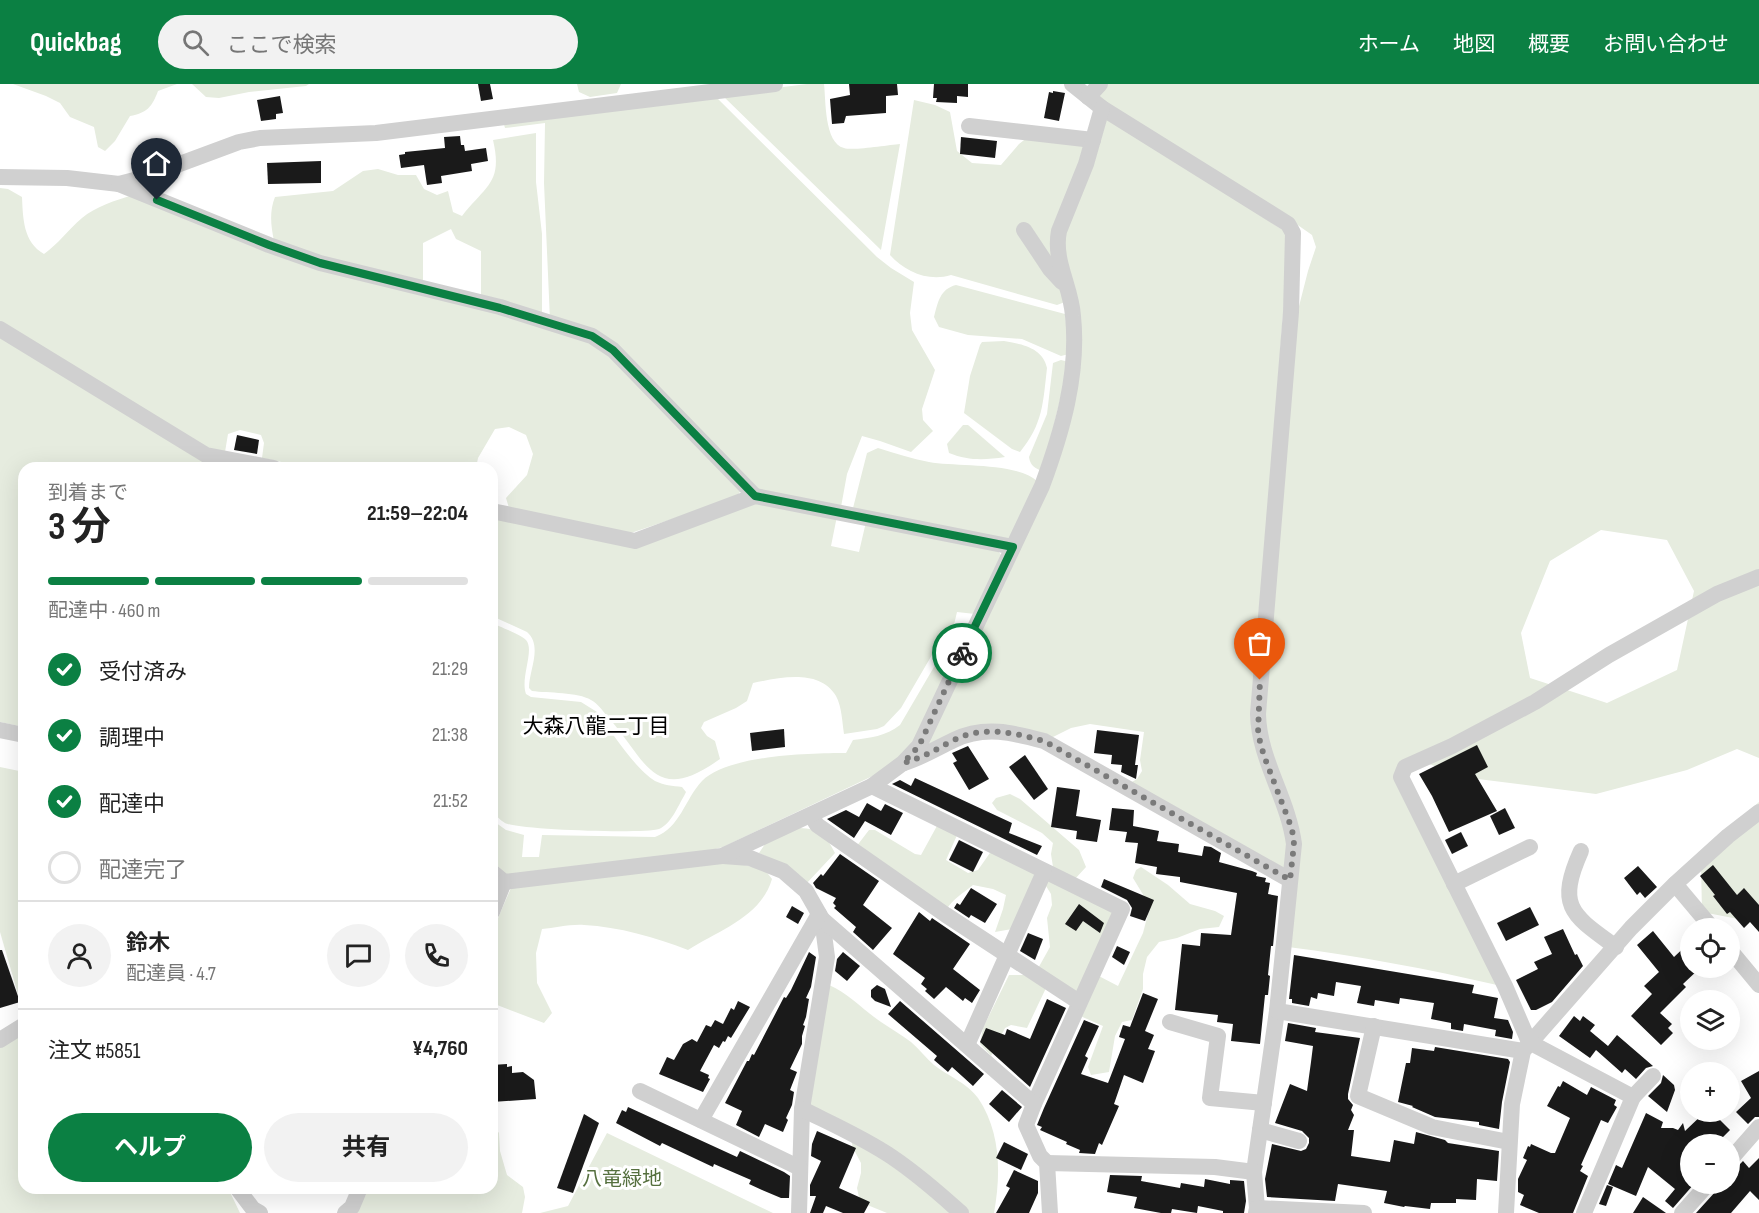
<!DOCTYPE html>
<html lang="ja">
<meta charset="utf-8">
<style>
body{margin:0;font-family:"Sofia Sans Condensed","Noto Sans JP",sans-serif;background:#f2f2f2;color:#222;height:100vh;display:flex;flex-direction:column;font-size:22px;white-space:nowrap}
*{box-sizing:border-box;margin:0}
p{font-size:20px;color:#767676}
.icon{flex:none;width:33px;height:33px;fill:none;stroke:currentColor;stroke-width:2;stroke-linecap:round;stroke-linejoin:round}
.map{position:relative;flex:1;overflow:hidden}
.details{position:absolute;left:18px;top:378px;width:480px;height:732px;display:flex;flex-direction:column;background:#fff;border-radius:18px;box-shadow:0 6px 24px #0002}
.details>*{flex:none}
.buttons{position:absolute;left:1680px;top:834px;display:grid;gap:12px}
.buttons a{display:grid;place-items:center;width:60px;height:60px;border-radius:50%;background:#fff;box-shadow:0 6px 24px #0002;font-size:30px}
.pin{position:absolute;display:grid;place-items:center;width:51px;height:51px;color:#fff;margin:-62px -26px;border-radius:50% 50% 50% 0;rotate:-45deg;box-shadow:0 0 6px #0007}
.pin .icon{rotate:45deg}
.courier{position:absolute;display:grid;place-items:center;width:60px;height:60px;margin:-30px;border:4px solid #0b8043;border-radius:50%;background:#fff;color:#222;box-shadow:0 2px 8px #0007}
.headline em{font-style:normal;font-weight:700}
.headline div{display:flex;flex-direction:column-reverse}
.headline{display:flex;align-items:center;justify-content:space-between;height:102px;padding:0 30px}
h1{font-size:39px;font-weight:700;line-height:45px}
.bar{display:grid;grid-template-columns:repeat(4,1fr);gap:9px 6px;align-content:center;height:72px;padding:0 30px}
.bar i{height:8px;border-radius:4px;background:#e0e0e0}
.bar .active{background:#0b8043}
.bar p{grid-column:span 4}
.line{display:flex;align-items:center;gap:15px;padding:0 30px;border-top:2px solid #e0e0e0}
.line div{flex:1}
.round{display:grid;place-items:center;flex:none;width:63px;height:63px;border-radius:32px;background:#f2f2f2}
ol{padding:0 30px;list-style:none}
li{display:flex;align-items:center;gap:18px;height:66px}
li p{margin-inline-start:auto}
li .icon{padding:6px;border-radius:50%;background:#0b8043;color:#fff;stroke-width:4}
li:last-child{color:#767676}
li i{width:33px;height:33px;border:3px solid #e0e0e0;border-radius:50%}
.cta{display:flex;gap:12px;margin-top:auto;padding:12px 30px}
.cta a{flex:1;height:69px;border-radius:36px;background:#0b8043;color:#fff;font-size:24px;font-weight:700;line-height:69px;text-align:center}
.cta a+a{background:#f2f2f2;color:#222}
header{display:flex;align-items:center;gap:36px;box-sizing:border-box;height:84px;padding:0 30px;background:#0b8043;color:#fff}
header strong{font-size:28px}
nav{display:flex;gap:33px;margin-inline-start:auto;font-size:21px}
.search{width:420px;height:54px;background:#f2f2f2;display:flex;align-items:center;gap:15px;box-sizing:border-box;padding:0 21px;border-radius:33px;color:#767676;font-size:22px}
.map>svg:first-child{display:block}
.green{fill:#e6ecdf;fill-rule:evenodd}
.building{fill:#1a1a1a}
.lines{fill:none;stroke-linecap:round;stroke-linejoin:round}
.minor{stroke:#d0d0d0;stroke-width:16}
.done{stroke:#7a7a7a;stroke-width:6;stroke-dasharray:0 10.8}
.route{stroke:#0b8043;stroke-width:8}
.labels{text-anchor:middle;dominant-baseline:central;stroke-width:6;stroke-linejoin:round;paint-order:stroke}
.park-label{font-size:20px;fill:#56703f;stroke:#fff}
.neighbourhood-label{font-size:21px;fill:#000;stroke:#fff}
</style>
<header>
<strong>Quickbag</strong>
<div class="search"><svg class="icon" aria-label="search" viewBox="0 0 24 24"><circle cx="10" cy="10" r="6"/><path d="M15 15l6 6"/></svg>ここで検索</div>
<nav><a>ホーム</a><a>地図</a><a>概要</a><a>お問い合わせ</a></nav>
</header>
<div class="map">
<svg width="1759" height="1129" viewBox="0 0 1759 1129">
<rect width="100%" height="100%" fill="#fff"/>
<g class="green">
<path d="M13 0H177L158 7C152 23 147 29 130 32L115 57 105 67 98 63 94 43 70 33 60 19 46 12Z"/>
<path d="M192 0H309L306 2 249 8 219 14 206 13Z"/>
<path d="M577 0H621L617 9 590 13 579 8Z"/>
<path d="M807 0H824C826 16 824 59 844 64 853 67 888 61 900 60L881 166 722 11Z"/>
<path d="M1103 0H1759V674L1737 665 1687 686 1596 710 1462 693 1412 673 1398 682 1497 901C1428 885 1359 872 1288 863L1294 796 1264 650 1296 234 1308 187 1316 163 1312 151 1292 137 1098 16ZM1601 446 1667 456 1694 507 1677 586 1607 619 1530 594 1521 549 1550 477Z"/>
<path d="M715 12 877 173 891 184 914 198 910 229 912 246 935 286 922 325 923 336 933 347 911 368 880 357 862 352 847 390 841 423 763 409 616 264 550 236 544 99 545 39 505 44 503 37Z"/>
<path d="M914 16 935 21 950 28 957 67 972 79 1001 81 1019 60 1028 53 1086 62 1055 145 1065 218 1057 221 951 191C929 198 905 188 890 171Z"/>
<path d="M1107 32 1289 150 1256 591 1287 747 1288 787 1130 699 1137 695 1142 687 1140 676 1144 648 1090 640 1071 644 1051 654 1000 644 920 670 1070 326 1062 156Z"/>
<path d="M536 49V98L542 150V232L481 214V167L456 155 451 145 423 159V199L321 173 274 157C271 142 269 128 275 113L333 107 363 87 378 85 398 91H416L424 105 437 111 448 107 453 128 462 132C486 101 503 99 493 56Z"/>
<path d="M0 104 8 105 22 113C23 134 23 158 44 170 58 160 68 146 82 134 95 123 116 116 133 111L546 243 603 263 741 406 737 413 631 449 509 424 506 414 527 391 533 370 526 351 509 343 495 345 478 374 476 384H311L262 374 264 359 261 351 240 346 228 350 225 368 208 364 0 239Z"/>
<path d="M956 201 1065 230 1069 270 1061 272 1022 255 968 251 939 243 934 233C938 218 940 205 956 201Z"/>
<path d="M0 251 236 384H24V643L0 638Z"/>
<path d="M1004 257C1022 260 1043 264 1047 284 1043 319 1043 340 1020 368L1012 365 964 329 970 292 980 261 982 258Z"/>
<path d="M1061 276 1069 278 1043 387C1035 385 1030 381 1029 373L1047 330 1053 279Z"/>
<path d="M963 341H968L1005 373C985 376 969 377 949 369L947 360Z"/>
<path d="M878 364C895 369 912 375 929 378 956 383 1019 378 1038 398L1012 453 1007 456 853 424 867 369Z"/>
<path d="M755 419 837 432 831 462 859 468 866 438 997 465 1003 474 975 530 957 528 953 545 944 552 936 564 901 624 884 642 877 645 844 650C842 638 842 623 836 612 819 584 779 594 753 599L747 617 736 624 704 638 701 644 707 652 715 657 720 675C653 723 647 676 607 632 602 626 598 620 591 616 578 608 548 609 532 607L529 604C529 586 543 562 527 548L492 532V472L496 460 492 451V432L636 461Z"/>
<path d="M492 539C500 543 520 550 526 556 535 566 520 594 526 610L531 613 581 618 597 628C611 647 635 685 655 697 663 701 673 702 682 703L686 708 684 712C678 722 671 740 659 745 644 750 519 746 505 739 500 736 495 731 492 726Z"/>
<path d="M957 553 963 556 915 656 902 671 879 689 723 763 692 771 506 791 492 779V736L506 746 524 751 522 773H539L542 751 655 753C680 744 685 715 702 697 727 671 810 669 846 669L853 656C870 654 886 652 900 641L941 571Z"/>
<path d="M0 683 24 688V931L0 848Z"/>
<path d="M1010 710 1020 715 1079 766 1086 783 1075 795 1053 783 1051 770 1053 759 1042 749 997 726 992 719 996 714Z"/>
<path d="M1759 718V839L1702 828 1701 781 1726 748Z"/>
<path d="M938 740 958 749 946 776 968 789 978 786 992 766 1037 791 1012 845 995 848 1003 825 1006 811 993 805 973 801C963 809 952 816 946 826L856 763 869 746H875L915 770 921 771Z"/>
<path d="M795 744C818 744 825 749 835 769L806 800 775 777 759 769 767 757Z"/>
<path d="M728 777 765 786 772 795C761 833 719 846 688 866 655 853 619 843 584 841 570 840 555 844 542 845L536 869 537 899 552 929 544 939 492 919V848L511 804Z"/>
<path d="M1141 783 1168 801 1190 820 1215 827 1224 832 1219 843 1200 845 1177 854 1159 858 1147 873 1143 890V905L1132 936 1122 938 1115 952 1109 988 1091 991 1088 983 1103 942 1078 931 1095 890 1118 902 1143 849 1150 822 1133 794 1136 786Z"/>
<path d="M1046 792 1116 827 1075 911 1036 888 1050 863 1047 834 1052 821 1051 810 1046 802Z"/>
<path d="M1009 891H1024L1046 904 1027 944 1011 941 1005 944 991 972 980 960 983 944Z"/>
<path d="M829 901C848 909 863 926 881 938 891 945 902 951 911 958 919 965 926 974 934 981 948 992 967 999 978 1014 1001 1048 1001 1090 994 1129H967L809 1023Z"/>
<path d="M24 949V1104H228L240 1129H0V964Z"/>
<path d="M492 1040 499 1049 500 1067 507 1091 523 1103 525 1113 522 1129H354L370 1104H492Z"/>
<path d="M607 1049 773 1129H540L568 1122Z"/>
<path d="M850 1051 956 1129H887L860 1118 857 1104 861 1089V1079L853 1064Z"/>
</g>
<g class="building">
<path d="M478 0H490L493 15 481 17Z"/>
<path d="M849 0H897L898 11 886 12V29L846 32 844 39 832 40 830 15 850 11Z"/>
<path d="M934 0H968V13L957 12V19L936 18 937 14H933Z"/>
<path d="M1053 7 1065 9 1059 37 1044 34 1049 8 1053 9Z"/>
<path d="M280 12 283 29 276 30V35L261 37 257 16Z"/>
<path d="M460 52 461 61H464L465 67 486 64 488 77 471 80 472 87 441 92 442 99 427 101 424 81 401 84 399 71 405 70V68L445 64 444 53Z"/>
<path d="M961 53 997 57 995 74 960 70Z"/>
<path d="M321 77V99L268 100 267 79Z"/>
<path d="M237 351 259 356 257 370 234 366Z"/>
<path d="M784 645 785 663 752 667 750 649Z"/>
<path d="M1097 646 1139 651 1135 681H1138L1136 695 1121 688 1122 681 1111 680 1112 671 1094 669Z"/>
<path d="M1477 661 1488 683 1475 690 1497 727 1449 748 1432 712 1419 690Z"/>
<path d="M968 662 989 695 969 706 953 679 957 677 952 669Z"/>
<path d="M1025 671 1048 705 1034 716 1009 683Z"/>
<path d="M915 694 1012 739 1009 749 1042 762 1037 771 892 700 900 696 911 702Z"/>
<path d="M1057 703 1080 706 1076 732 1101 736 1097 758 1076 755 1077 747 1051 743Z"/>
<path d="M867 719 881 727 885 720 903 729 891 751 865 737 854 754 827 735 846 726 859 733Z"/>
<path d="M1112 724 1134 726 1133 742 1159 747 1157 757 1179 760 1178 768 1202 772 1204 762 1211 763 1221 769 1219 778 1252 787 1257 789 1256 792 1266 794 1265 798 1270 799 1268 810 1278 812 1273 862H1271L1268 891 1270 892 1268 911H1265L1260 960 1231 957 1233 940 1217 938 1218 931 1175 926 1182 860 1200 862 1201 849 1231 851 1237 809 1180 798V793L1156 790 1157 783 1135 779 1138 759 1125 758 1127 748 1109 746Z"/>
<path d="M1505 724 1515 744 1499 751 1490 732Z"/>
<path d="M1461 748 1468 762 1452 770 1445 756Z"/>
<path d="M959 756 983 768 973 788 949 776Z"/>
<path d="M840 770 879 797 863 821 892 844 873 866 853 848 856 843 834 824 836 822 833 819 836 814 816 804 813 799 821 790 823 792Z"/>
<path d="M1713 781 1737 811 1744 804 1759 821V848L1750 838 1744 844 1730 828 1727 830 1713 812 1715 811 1700 792Z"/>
<path d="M1638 782 1657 803 1645 814 1640 808 1637 811 1624 794Z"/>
<path d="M1104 795 1154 816 1145 837 1130 832 1132 824 1127 816 1101 803Z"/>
<path d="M971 804 997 820 985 839 971 831 969 834 954 824 957 819 960 821Z"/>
<path d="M1079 820 1104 839 1100 849 1083 837 1076 847 1065 840Z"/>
<path d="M792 822 804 829 798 840 786 833Z"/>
<path d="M1530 823 1539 841 1506 857 1497 839Z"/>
<path d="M919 828 930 837 932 834 970 860 953 885 980 906 972 919 965 914 963 917 946 903 934 915 925 907 927 905 921 900 925 894 893 870Z"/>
<path d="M1563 845 1575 871 1577 870 1583 882 1552 918 1536 926H1531L1516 896 1538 885 1534 878 1552 870 1544 853Z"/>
<path d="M1653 847 1674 873 1690 858V884H1700L1683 900 1686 903 1660 929 1672 940 1668 944 1673 949 1661 961 1631 932 1652 910 1644 902 1659 888 1637 861Z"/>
<path d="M1028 849 1043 855 1035 876 1020 867Z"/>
<path d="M1117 862 1130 868 1124 881 1112 873Z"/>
<path d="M0 866H2L20 918 0 924Z"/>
<path d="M809 868 816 873 811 903 806 914 809 915 806 933 803 941 805 942 802 952V960L790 985 797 988 790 1006 794 1008 792 1021 786 1034 788 1036 783 1048 765 1040 759 1053 736 1041 742 1027 725 1019 747 977H749L752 970 754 971 784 913 786 914 791 906Z"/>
<path d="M843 868 860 882 847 897 835 887 837 875Z"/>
<path d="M1294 871 1474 901 1472 909 1498 914 1494 934 1508 936 1513 948 1512 955 1495 952 1496 946 1464 940 1463 947 1451 945V939L1431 935 1434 919 1400 914 1399 920 1375 916 1374 922 1357 919 1361 902 1336 898 1334 912 1318 909 1317 915 1311 913 1309 922 1292 919V915H1289Z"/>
<path d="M877 901 885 905 891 923 875 917 871 913V906Z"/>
<path d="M1143 909 1158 915 1145 947 1154 951 1148 965 1155 967 1143 999 1124 991 1114 1020 1119 1022 1102 1061 1099 1059 1095 1070 1079 1069 1080 1066 1066 1060 1067 1058 1040 1046 1042 1043 1037 1041 1044 1024 1084 936 1099 942 1085 972 1088 974 1081 990 1108 999 1125 955 1119 953 1123 941 1130 943Z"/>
<path d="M1047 915 1066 924 1030 1003 980 958 986 944 1005 951 1007 945 1030 955Z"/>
<path d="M738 917 750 923 731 954 728 952 725 958 723 957 719 964 714 961 700 987 709 991 708 994 710 995 703 1008 659 990 667 973 674 976 683 960 692 955 697 958 706 941 711 943 715 936 723 940 731 924 734 926Z"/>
<path d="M900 917 984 990 973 1002 952 983 948 988 934 976 937 972 888 930Z"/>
<path d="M1574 932 1580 937 1583 932 1595 941 1590 947 1608 962 1617 951 1653 982 1646 984 1636 995 1625 985 1622 989 1596 966 1590 974 1559 952Z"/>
<path d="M1288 939 1316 944 1315 948 1360 954 1348 1010V1015L1353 1021 1351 1026 1354 1031 1348 1046H1354L1351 1072 1390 1078 1394 1056 1414 1060 1416 1048 1445 1056 1448 1059 1499 1067 1497 1097 1477 1095 1476 1116 1456 1115V1119H1431L1430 1125 1405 1122 1404 1123 1384 1119 1387 1107 1338 1100 1335 1117 1267 1113 1265 1095 1272 1060 1301 1067 1306 1065 1309 1059V1054L1302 1047 1275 1039 1290 1000 1307 1007 1311 978 1313 962 1285 957Z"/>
<path d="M1435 963 1508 975 1510 978 1502 1018 1499 1045 1479 1041V1038L1435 1033 1412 1023 1413 1022 1398 1018 1406 979H1410L1412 964 1434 967Z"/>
<path d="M507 980V983L512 982V989L523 988 534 996 536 1015 492 1018V981Z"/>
<path d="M1759 987V1033H1755L1748 1040 1736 1028 1751 1014 1741 997Z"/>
<path d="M1663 991 1674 1001 1675 1006 1667 1028 1648 1012 1661 999Z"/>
<path d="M1563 997 1587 1011 1591 1003 1616 1016 1614 1021 1617 1023 1608 1039 1601 1036 1581 1081 1583 1082 1580 1087 1588 1092 1573 1129H1539L1520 1121 1524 1111 1518 1108V1095L1527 1076 1523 1074 1528 1062 1530 1063 1531 1060 1551 1069H1555L1570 1034 1547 1022 1558 1002 1560 1003Z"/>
<path d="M1002 1006 1022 1023 1009 1038 989 1020Z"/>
<path d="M628 1023 737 1073 740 1067 784 1088 790 1092 789 1114H781L762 1106 749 1100 751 1096 714 1080 713 1083 662 1059 660 1062 616 1039 622 1026 626 1028Z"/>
<path d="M1705 1028H1712L1730 1046 1716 1060H1690V1100H1694L1673 1124 1665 1117 1675 1105 1648 1083 1636 1112 1608 1100 1616 1081 1622 1084 1646 1029 1663 1038 1661 1044H1673L1678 1046 1683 1039 1685 1047Z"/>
<path d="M584 1030 599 1039 573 1109 557 1104Z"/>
<path d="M817 1047 856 1064 839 1104 870 1118 864 1129H843L826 1122 823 1129H810L816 1112H810V1101L821 1077 811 1072 812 1060Z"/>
<path d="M1004 1058 1028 1070 1021 1086 996 1074Z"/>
<path d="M1759 1074V1116L1750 1107 1731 1129H1696L1716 1107 1718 1100H1730V1086L1737 1083 1743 1077 1749 1084Z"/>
<path d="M1014 1086 1038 1097V1109L1029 1129H996L1010 1104 1006 1102Z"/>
<path d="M1110 1091 1142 1092 1141 1097 1180 1104 1181 1099 1204 1103 1205 1095 1230 1100V1096L1244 1097 1246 1117 1244 1129H1223V1127L1198 1122 1197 1129 1172 1125 1171 1129H1161L1134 1124 1137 1113 1107 1108Z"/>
<path d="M1607 1101 1613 1103 1606 1122 1599 1120Z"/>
<path d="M1643 1113 1666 1129H1633Z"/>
</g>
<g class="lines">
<g class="minor">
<path d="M1072 0 1102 24 1288 140 1293 149 1291 228 1258 630C1259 676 1288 714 1294 760L1277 927 1254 1088 1257 1124 1256 1129"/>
<path d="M1088 13 1100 0"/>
<path d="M969 42 1093 56"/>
<path d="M0 93 67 94 119 100 142 94 239 58 260 54 376 49 775 0"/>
<path d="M119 100 269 161 320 179 500 223 592 252 613 266 755 412"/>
<path d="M1024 146 1050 185 1062 198"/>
<path d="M0 245 206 371 274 384"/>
<path d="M492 427 635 457 755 412 1013 463"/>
<path d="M0 646 24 651"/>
<path d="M904 679C923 673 937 664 954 656 985 641 1014 649 1044 657L1290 796"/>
<path d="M872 702 1122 825 1034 1020"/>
<path d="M811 731 817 741 946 831 1079 918"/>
<path d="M1581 767C1556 823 1572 831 1616 863"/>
<path d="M723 772 750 774 783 787 806 807 822 835 827 873 802 1025 799 1129"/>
<path d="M492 788 504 798 722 772 872 702 903 679 919 662 1042 402C1062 348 1079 290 1073 232 1071 202 1053 177 1059 147L1086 80 1102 24"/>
<path d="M1454 800 1530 763"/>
<path d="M1675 800 1712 844"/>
<path d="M492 828 504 798"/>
<path d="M822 835 1034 1020 1026 1041 1040 1072 1047 1079 1050 1129"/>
<path d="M1730 866 1759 901"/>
<path d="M1277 927 1523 967"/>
<path d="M1170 938 1218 952 1210 1014 1264 1019"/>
<path d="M1374 942 1358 1012 1432 1043 1509 1058"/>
<path d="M0 956 24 941"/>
<path d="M967 961 1044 788"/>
<path d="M640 1007 800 1084"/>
<path d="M1633 1013 1653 992"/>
<path d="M802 1025C832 1040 864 1054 892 1073 917 1090 939 1109 961 1129"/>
<path d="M701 1036 819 830"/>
<path d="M1260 1046 1299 1057"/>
<path d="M1730 1076 1759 1043"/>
<path d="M1047 1079 1215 1083 1254 1088"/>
<path d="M237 1104 253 1125 260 1129"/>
<path d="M1257 1124 1364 1129"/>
<path d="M345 1129 352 1123 360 1104"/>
<path d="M1506 1129 1512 1020 1523 967 1631 844 1675 800 1728 752 1759 728"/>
<path d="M1584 1129 1633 1013 1529 958 1505 902 1401 693 1405 683 1452 662 1535 618 1609 571 1717 510 1759 493"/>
<path d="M1682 1129 1708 1100"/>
</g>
</g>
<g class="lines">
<path class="done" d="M962 569 919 662 903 679C922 674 937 665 954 656 984 641 1014 649 1044 657L1290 796 1294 760 1292 745 1264 672 1258 650 1260 596"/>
<path class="route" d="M157 116 269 161 320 179 500 224 592 252 613 266 755 412 1013 463 962 569"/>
</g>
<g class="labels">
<g class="park-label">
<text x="622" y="1095">八竜緑地</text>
</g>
<g class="neighbourhood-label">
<text x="596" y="642">大森八龍二丁目</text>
</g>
</g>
</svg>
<div class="buttons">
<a><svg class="icon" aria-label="locate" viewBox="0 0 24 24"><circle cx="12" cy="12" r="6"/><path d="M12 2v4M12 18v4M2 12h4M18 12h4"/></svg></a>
<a><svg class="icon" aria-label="layers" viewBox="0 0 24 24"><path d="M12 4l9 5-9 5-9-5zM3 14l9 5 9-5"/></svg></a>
<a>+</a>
<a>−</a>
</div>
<div class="pin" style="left:1260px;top:596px;background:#ea580c"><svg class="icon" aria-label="bag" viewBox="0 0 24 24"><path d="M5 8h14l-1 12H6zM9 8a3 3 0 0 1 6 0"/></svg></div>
<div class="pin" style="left:157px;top:116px;background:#1f2937"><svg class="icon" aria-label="home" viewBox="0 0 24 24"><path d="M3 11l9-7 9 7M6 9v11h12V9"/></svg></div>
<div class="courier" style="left:962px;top:569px"><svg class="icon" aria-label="bike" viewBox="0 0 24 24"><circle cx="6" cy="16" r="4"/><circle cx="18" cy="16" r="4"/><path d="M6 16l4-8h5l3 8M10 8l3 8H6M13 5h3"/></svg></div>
<section class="details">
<div class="headline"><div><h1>3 分</h1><p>到着まで</p></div><em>21:59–22:04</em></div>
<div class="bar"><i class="active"></i><i class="active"></i><i class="active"></i><i></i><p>配達中 · 460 m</p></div>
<ol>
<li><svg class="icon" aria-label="check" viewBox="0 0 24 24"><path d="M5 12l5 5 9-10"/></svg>受付済み<p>21:29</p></li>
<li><svg class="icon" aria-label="check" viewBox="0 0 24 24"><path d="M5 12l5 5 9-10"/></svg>調理中<p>21:38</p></li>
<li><svg class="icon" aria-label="check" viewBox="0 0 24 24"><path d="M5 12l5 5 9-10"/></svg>配達中<p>21:52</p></li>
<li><i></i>配達完了</li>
</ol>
<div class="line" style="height:108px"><a class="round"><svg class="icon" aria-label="person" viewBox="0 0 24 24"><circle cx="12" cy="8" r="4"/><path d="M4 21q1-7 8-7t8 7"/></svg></a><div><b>鈴木</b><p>配達員 · 4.7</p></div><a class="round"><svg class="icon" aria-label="chat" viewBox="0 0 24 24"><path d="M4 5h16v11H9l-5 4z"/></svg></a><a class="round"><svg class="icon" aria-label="phone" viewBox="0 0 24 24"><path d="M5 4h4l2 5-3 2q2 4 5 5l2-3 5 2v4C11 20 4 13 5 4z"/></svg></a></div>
<div class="line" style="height:78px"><div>注文 #5851</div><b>¥4,760</b></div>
<div class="cta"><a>ヘルプ</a><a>共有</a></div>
</section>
</div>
